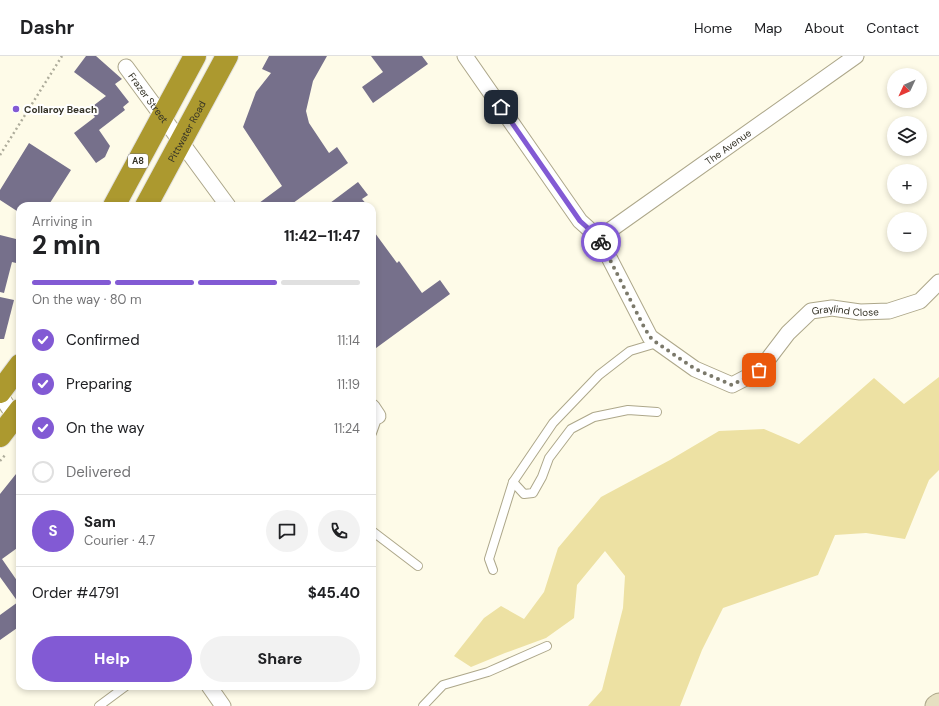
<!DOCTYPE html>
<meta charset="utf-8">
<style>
body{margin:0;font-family:"DM Sans",sans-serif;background:#f2f2f2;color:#202124;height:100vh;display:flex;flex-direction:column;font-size:15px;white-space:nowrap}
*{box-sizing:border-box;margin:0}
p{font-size:13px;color:#757577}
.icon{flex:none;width:22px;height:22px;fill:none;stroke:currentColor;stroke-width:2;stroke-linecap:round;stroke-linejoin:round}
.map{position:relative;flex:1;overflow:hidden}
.details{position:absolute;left:16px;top:146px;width:360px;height:488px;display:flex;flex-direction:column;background:#fff;border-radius:12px;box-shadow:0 2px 6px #0003}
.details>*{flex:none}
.needle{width:26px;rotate:226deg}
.tools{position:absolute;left:887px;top:12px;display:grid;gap:8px}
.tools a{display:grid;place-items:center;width:40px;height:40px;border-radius:50%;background:#fff;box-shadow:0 2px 6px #0003;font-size:20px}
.pin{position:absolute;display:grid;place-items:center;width:34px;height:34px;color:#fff;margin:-17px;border-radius:8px;box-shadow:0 2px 6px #0006}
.courier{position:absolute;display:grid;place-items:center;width:40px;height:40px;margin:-20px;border:3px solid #825ad4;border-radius:50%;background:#fff;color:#222;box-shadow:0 1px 5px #0007}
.headline em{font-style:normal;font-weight:700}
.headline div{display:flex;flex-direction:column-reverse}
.headline{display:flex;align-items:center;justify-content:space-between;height:68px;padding:0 16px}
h1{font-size:26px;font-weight:700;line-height:30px}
.bar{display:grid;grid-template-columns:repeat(4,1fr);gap:6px 4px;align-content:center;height:48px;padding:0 16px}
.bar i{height:5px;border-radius:3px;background:#e0e0e0}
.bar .on{background:#825ad4}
.bar p{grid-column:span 4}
.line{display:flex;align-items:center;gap:10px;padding:0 16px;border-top:1px solid #e0e0e0}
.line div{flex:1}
.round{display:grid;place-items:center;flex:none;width:42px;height:42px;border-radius:21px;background:#f2f2f2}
ol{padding:0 16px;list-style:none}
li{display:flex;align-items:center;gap:12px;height:44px}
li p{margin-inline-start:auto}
li .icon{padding:4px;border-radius:50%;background:#825ad4;color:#fff;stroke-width:4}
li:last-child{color:#757577}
li i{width:22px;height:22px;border:2px solid #e0e0e0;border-radius:50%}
.button{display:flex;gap:8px;margin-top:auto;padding:8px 16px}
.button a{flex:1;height:46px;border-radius:24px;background:#825ad4;color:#fff;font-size:16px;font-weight:700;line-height:46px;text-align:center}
.button a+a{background:#f2f2f2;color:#202124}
header{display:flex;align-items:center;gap:24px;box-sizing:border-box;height:56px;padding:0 20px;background:#fff;border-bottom:1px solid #e0e0e0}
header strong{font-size:19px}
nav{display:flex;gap:22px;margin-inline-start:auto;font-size:14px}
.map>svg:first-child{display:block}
.green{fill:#ede1a3}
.building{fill:#76708b}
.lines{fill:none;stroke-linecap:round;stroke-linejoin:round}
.lane-casing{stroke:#ada78a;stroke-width:10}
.street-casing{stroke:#ada78a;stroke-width:17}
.secondary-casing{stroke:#ada78a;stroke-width:23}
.highway-casing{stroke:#e3e2e1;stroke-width:24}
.path{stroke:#aeac9b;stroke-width:2.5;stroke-dasharray:2 3;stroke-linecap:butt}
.lane{stroke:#fff;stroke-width:8}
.street{stroke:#fff;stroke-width:15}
.secondary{stroke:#e6e0c1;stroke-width:21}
.highway{stroke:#ac992f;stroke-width:22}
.done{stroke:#7b796b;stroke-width:4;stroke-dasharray:0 7.2}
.route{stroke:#825ad4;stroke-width:5}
.poi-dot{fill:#825ad4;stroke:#fff;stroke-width:1.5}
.labels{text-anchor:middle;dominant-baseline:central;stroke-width:4;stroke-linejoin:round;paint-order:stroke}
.shield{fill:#fff;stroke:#727068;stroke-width:1}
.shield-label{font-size:9px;font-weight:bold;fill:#353327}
.street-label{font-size:10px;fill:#353327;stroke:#fff}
.poi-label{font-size:10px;font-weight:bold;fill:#353327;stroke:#fff;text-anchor:start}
</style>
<header>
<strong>Dashr</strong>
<nav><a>Home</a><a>Map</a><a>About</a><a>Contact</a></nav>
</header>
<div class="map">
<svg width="939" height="650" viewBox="0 0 939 650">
<rect width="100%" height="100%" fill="#fefbe8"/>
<path class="green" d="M939 321V414L929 424 905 483 866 477 835 479 818 519 723 552 702 594 680 650H588L602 634 623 552 625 520 605 495 577 529 574 562 546 582 505 597 471 611 454 600 484 562 501 550 524 563 544 536 558 492 601 441 670 404 719 375 764 373 799 388 874 322 904 348Z"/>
<g class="building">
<path d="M86 0H96L122 23 115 28 129 46 123 51 125 54 99 74 110 90 105 101 96 107 74 77 95 61 89 53 106 40 74 16Z"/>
<path d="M269 0H327L313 25 306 55 309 67 329 97 337 91 348 107 289 150H255L282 130 243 71 256 36 271 17 262 13Z"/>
<path d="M371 0H422L428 8 373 47 362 31 383 16Z"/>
<path d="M29 87 71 114 48 150H20V157L0 144V134Z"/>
<path d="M358 126 368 139 362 143 368 150H326Z"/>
<path d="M372 173 397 207 399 205 422 237 440 224 450 238 372 295Z"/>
<path d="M0 179 20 184V208L12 206 4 237 0 236Z"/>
<path d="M0 241 14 244 4 283H0Z"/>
<path d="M20 413V490L2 503 20 529V570L0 584V559L18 546 0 521V438Z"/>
</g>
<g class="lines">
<g class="lane-casing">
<g id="lane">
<path d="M372 377 378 360"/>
<path d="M513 426 524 438 533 437 542 421 549 402 571 373 594 361 628 354 657 356"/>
<path d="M372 475 418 510"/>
<path d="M493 514 489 503 513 426 553 367 599 319 630 295 657 287"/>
<path d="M99 650 126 630"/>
<path d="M423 650 443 629 488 616 547 590"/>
</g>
</g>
<g class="street-casing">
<g id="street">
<path id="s1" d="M465 0 580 165 599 182 650 281 695 313 732 329 759 315 788 277 811 255 832 252 860 256 889 255 920 245 939 226"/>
<path id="s2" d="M126 11 228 150"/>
<path id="s3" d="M599 182 856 0"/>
<path d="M0 339 19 367"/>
<path d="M372 351 378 360"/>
<path d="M209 630 223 650"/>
</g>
</g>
<g class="secondary-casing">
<path id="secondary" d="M936 650 939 648"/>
</g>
<g class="highway-casing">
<g id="highway">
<path d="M114 150 195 0"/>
<path id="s4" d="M146 150 227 0"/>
<path d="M0 336 20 309"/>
<path d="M0 380 20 354"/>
</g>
</g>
<g class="path">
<path d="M0 99 62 0"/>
<path d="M0 405 6 398"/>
</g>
<use href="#lane" class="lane"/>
<use href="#street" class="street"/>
<use href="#secondary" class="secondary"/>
<use href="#highway" class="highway"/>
</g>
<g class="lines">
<path class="done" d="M601 186 644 271 650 281 657 287 695 313 732 329 759 314"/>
<path class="route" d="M501 51 580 165 599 182 601 186"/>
</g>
<circle class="poi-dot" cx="16" cy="53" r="4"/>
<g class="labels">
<rect class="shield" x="128" y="98" width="20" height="14" rx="3"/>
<g class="shield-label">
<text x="138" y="105">A8</text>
</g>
<g class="street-label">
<text stroke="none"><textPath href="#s2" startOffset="38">Frazer Street</textPath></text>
<text stroke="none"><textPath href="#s4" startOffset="85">Pittwater Road</textPath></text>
<text stroke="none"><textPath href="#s3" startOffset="158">The Avenue</textPath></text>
<text stroke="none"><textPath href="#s1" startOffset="578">Graylind Close</textPath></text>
</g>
<g class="poi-label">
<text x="24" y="53">Collaroy Beach</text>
</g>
</g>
</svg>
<div class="tools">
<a><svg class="needle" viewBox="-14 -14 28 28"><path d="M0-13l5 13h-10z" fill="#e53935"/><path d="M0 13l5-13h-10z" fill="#757577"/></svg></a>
<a><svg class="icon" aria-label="layers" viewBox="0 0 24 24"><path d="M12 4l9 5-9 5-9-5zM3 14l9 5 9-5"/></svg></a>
<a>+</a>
<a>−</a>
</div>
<div class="pin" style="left:759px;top:314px;background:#ea580c"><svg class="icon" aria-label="bag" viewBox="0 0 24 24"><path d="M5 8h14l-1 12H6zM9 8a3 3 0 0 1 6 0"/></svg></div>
<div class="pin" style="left:501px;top:51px;background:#1f2937"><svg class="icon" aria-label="home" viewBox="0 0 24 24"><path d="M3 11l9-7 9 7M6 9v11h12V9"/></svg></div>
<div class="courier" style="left:601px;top:186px"><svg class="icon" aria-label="bike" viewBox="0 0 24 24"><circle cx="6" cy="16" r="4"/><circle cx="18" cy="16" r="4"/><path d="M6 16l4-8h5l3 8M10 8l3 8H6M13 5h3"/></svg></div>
<section class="details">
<div class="headline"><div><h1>2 min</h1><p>Arriving in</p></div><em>11:42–11:47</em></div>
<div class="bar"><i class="on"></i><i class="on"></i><i class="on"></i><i></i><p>On the way · 80 m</p></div>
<ol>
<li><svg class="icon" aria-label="check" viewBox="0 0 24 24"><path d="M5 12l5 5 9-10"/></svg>Confirmed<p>11:14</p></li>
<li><svg class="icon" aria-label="check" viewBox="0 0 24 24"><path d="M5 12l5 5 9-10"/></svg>Preparing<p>11:19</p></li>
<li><svg class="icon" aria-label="check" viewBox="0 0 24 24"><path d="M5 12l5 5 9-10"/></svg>On the way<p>11:24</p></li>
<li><i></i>Delivered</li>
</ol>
<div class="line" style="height:72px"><b class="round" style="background:#825ad4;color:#fff">S</b><div><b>Sam</b><p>Courier · 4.7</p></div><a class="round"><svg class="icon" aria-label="chat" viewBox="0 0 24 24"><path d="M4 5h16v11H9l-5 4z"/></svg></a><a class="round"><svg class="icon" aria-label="phone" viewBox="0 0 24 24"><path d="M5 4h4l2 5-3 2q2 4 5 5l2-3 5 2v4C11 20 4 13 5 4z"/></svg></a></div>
<div class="line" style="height:52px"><div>Order #4791</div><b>$45.40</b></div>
<div class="button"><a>Help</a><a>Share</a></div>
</section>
</div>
